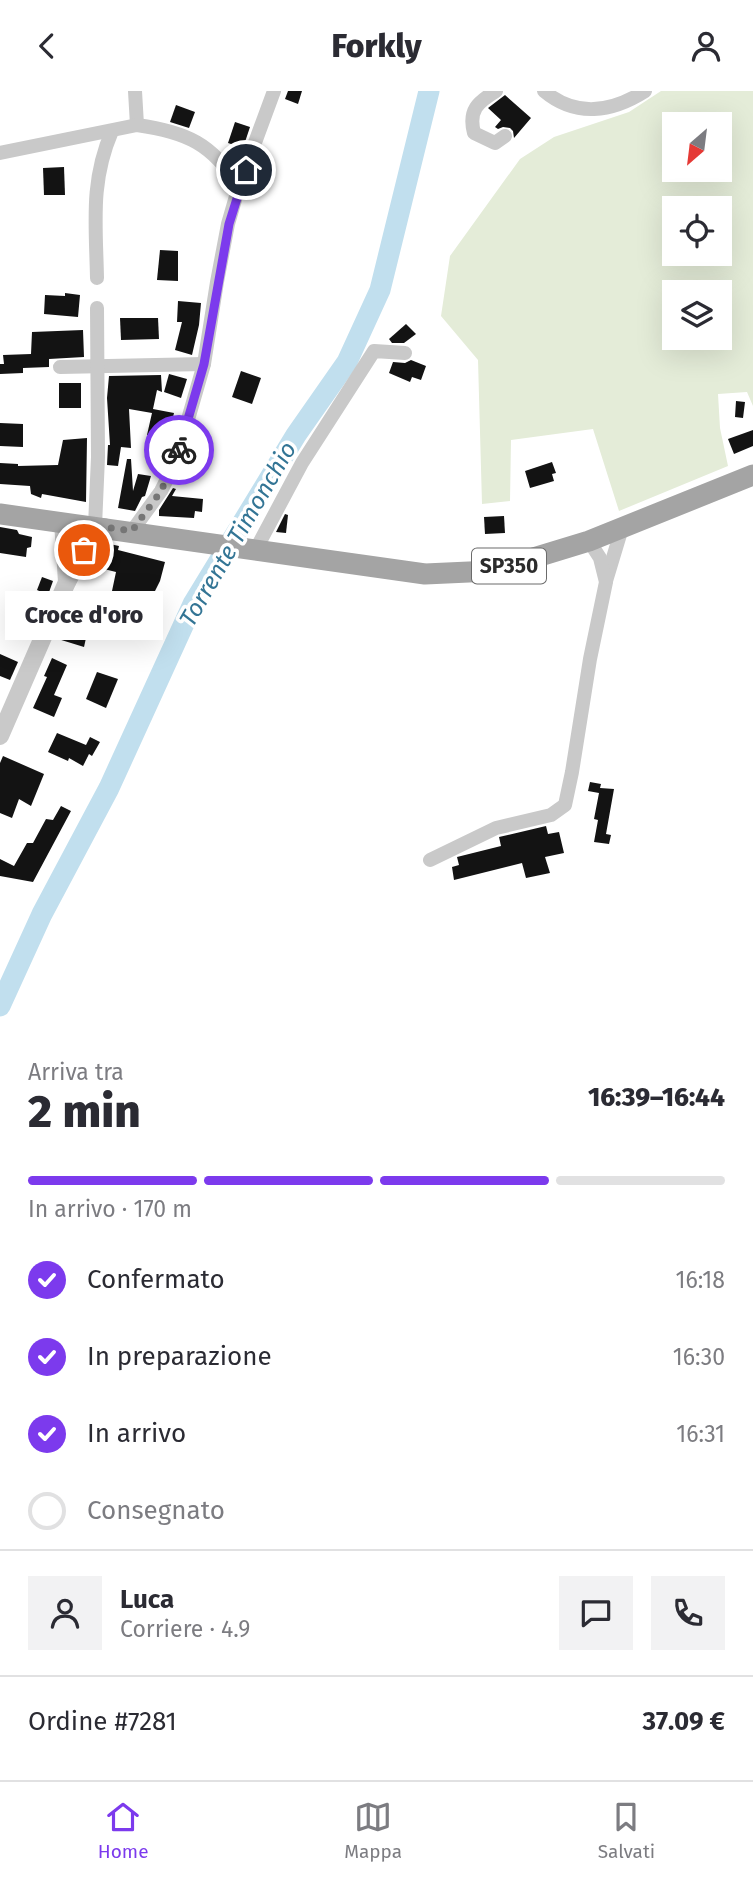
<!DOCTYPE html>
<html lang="it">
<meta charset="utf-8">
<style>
body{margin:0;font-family:"Fira Sans",sans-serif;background:#f2f2f3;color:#2b2b33;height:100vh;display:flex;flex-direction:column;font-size:26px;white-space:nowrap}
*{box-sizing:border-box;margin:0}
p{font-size:23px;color:#7c7c81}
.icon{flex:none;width:38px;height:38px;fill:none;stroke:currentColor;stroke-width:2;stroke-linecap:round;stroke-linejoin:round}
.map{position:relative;height:947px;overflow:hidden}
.details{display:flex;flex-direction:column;background:#fff;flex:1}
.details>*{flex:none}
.needle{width:46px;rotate:208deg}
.buttons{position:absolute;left:662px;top:21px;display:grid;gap:14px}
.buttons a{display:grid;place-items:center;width:70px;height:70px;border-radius:0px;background:#fff;box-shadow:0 7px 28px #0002;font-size:35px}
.pin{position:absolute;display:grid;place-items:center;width:60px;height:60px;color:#fff;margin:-30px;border:4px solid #fff;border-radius:50%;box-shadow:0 2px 7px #0007}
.courier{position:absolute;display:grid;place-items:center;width:70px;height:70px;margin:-35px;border:5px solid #7c3aed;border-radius:50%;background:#fff;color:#222;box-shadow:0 2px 9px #0007}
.bubble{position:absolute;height:49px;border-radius:0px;background:#fff;box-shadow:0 7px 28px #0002;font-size:23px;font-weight:800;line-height:49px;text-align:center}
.overview em{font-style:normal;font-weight:800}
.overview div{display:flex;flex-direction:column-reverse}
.overview{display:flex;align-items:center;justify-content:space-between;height:119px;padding:0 28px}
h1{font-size:46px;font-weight:800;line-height:52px}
.bar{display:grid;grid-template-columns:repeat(4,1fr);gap:10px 7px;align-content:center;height:84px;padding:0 28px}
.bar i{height:9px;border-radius:5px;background:#e1e1e2}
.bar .on{background:#7c3aed}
.bar p{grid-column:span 4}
.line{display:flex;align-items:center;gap:18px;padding:0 28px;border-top:2px solid #e1e1e2}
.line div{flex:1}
.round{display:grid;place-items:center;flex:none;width:74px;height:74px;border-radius:0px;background:#f2f2f3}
ol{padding:0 28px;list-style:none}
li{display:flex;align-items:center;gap:21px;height:77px}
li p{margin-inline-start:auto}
li .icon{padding:7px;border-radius:50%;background:#7c3aed;color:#fff;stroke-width:4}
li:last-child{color:#7c7c81}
li i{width:38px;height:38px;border:4px solid #e1e1e2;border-radius:50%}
header{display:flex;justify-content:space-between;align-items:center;height:91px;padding:0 28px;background:#fff;font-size:32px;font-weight:800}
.menu{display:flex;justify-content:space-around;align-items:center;height:98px;border-top:2px solid #e1e1e2;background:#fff;font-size:19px;color:#7c7c81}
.menu a{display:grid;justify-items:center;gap:4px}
.menu .on{color:#7c3aed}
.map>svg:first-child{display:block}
.green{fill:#e4ecd8;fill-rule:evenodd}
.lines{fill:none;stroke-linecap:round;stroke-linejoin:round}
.river{stroke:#c1dfee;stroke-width:21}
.building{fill:#131313}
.minor{stroke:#c9c9c9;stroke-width:14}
.tertiary{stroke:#c9c9c9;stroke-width:18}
.primary{stroke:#a4a4a4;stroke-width:21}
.done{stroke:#767676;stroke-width:7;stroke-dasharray:0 12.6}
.route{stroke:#7c3aed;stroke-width:9}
.labels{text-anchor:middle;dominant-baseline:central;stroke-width:7;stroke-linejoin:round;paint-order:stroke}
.shield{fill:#fff;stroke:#6b6b6b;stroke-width:2}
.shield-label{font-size:21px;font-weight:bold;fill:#2c2c2c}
.water-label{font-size:24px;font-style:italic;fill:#337595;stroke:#fff}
</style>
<header><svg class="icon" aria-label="back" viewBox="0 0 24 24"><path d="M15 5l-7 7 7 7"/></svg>Forkly<svg class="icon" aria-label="person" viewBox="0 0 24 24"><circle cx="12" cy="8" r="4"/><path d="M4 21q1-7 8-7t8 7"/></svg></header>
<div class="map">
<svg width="753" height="947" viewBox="0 0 753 947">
<rect width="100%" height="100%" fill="#fff"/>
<path class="green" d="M661 0H753V315L747 301 718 303 720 337 728 375 619 420 593 338 511 349 510 410 482 413 478 269 441 225 450 165 520 68 554 46 629 21ZM674 33H719V79H674ZM674 117H719V163H674ZM674 201H719V247H674Z"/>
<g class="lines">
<path class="river" d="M0 915 42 823 109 697 193 513 296 344 347 271 380 199 429 0"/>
</g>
<g class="building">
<path d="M288 0H302L298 13 285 8Z"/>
<path d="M505 4 531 27 514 47 513 40 510 37 503 36 498 38 495 36 501 29 488 17Z"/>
<path d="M176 14 195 21 189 37 170 31Z"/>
<path d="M235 31 250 36 243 57 228 52Z"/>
<path d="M64 76 65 104H44L43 77Z"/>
<path d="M160 159 178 160V190L157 189Z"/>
<path d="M65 202 80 204 78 226 44 223 45 204 65 205Z"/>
<path d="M178 210 201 212 199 234 192 264 175 259 182 231H177Z"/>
<path d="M120 227H158L159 248 121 249Z"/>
<path d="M406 233 416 243 404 252H392L389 248Z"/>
<path d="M83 239 84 266 49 268V276L23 277V282L0 283V273H4L3 264 31 263 32 241Z"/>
<path d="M411 269 426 275 421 289 412 286 410 291 389 282 393 271 405 272Z"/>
<path d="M241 280 261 287 252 313 232 306Z"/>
<path d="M169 283 187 288 181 307 164 301Z"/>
<path d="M161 284 162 301 157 299 153 318 174 322 168 347 147 344 152 322 129 318 131 357 121 356 118 375 107 374 108 354H110L107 307 109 285Z"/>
<rect x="59" y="292" width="22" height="25"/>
<path d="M736 310 745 311 743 327 735 326Z"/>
<path d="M0 332 23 333V356L0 355Z"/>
<path d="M753 339V355L734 363 728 348Z"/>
<path d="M87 347 86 411 42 403 41 407 31 403 30 395 0 393V372L18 373V375L58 374 63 349Z"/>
<path d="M127 368H131L133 400 138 383 151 385 145 405 142 406 135 420 118 417Z"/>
<path d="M552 371 556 382 552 383 554 390 530 397 525 380Z"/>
<path d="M173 397 176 398 172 405 203 408 202 421 195 420 194 427 159 425V419Z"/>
<path d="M285 423 288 424 286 442 276 441Z"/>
<path d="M504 425 505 442 485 443 484 426Z"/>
<path d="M0 436 17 439 19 443 32 446 31 456 27 457 26 466 0 462Z"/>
<path d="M105 452 119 455 118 459 165 471 160 490 146 518 142 516 126 544 115 539 131 509 119 506 120 502 112 500 116 481 96 476 100 458Z"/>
<path d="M42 486 53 490 48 504 37 499Z"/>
<path d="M19 532 34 538 30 546 14 543Z"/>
<path d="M60 543 86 547 84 556 58 548Z"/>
<path d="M0 563 18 571 10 589 0 585Z"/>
<path d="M52 567 67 574 54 604 62 607 54 626 33 617 47 586 44 585Z"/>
<path d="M97 581 118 588 106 617 86 608Z"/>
<path d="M57 642 86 654 90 646 100 651 92 665 89 663 83 675 69 667 68 670 48 661Z"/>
<path d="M3 665 44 683 31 715 19 708 12 727 0 722V672Z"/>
<path d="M590 691 601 693 600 697 614 698 606 743 611 744 609 753 594 751 598 729 594 728 599 702 588 700Z"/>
<path d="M61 715 71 720 33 791 0 785V768L14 775 27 752H33L46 728 53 729Z"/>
<path d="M546 735 548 743 559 741 564 762 545 766 550 782 526 787 522 772 454 789 452 776 459 774 457 766 501 755 499 746Z"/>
</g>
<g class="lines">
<g class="minor">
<path d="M135 0 137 34"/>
<path d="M496 0C478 11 468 19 474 42L495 52 505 45"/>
<path d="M544 0C576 27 612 21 645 0"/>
<path d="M0 62 137 34C187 41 212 53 239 95L228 133 217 191 204 273 176 370 161 400 132 440"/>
<path d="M239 95 274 0"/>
<path d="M97 187C96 133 90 91 112 40"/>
<path d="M60 276 204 273"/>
<path d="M95 435 98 366 97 217"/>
<path d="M255 460 302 372 374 260 405 262"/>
<path d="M606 490 622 437"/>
<path d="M430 769 496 737 551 724 565 714 572 681 590 568 606 491 600 467 589 450"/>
</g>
<g class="tertiary">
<path d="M63 431 67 491"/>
<path d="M0 645 67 491 84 459 104 436"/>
</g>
<path class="primary" d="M0 423 425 483 491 480 589 450 753 384"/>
</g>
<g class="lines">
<path class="done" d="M84 459 104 436 132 440 161 400 179 359"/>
<path class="route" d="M179 359 204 273 229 133 246 79"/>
</g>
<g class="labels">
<rect class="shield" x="472" y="457.5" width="74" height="35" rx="5"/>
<g class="shield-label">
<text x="509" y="475">SP350</text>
</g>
<g class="water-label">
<text transform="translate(238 443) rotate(-60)">Torrente Timonchio</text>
</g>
</g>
</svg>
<div class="buttons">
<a><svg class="needle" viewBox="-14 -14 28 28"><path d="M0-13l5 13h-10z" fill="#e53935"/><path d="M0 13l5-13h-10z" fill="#7c7c81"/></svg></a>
<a><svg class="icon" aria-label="locate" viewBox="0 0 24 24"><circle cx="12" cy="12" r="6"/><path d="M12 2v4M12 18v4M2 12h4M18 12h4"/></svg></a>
<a><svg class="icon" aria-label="layers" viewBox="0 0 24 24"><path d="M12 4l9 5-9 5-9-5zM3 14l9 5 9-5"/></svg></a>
</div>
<div class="pin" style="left:84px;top:459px;background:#ea580c"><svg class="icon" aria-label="bag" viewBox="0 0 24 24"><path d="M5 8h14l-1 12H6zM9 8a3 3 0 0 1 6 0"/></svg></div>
<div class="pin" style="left:246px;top:79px;background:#1f2937"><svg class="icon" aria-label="home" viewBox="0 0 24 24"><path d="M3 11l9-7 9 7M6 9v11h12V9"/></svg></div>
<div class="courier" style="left:179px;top:359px"><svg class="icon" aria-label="bike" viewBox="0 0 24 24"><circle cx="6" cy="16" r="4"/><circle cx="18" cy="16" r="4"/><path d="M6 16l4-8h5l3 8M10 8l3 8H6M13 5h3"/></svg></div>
<div class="bubble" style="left:5px;top:500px;width:158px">Croce d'oro</div>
</div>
<section class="details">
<div class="overview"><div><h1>2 min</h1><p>Arriva tra</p></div><em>16:39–16:44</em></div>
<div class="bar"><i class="on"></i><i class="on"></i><i class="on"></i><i></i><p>In arrivo · 170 m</p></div>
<ol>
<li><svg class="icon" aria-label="check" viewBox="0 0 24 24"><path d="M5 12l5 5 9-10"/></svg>Confermato<p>16:18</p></li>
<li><svg class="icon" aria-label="check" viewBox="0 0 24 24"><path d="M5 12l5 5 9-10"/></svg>In preparazione<p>16:30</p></li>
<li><svg class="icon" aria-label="check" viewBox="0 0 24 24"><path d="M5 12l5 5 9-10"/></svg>In arrivo<p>16:31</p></li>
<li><i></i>Consegnato</li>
</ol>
<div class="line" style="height:126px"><a class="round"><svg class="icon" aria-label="person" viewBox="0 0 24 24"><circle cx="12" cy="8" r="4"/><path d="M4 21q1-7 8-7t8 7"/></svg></a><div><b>Luca</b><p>Corriere · 4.9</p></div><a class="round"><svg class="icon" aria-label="chat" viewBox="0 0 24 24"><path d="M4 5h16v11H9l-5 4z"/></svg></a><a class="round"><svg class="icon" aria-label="phone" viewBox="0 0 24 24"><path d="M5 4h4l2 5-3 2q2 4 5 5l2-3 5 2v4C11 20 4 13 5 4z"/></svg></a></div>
<div class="line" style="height:91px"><div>Ordine #7281</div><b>37.09 €</b></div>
</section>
<nav class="menu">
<a class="on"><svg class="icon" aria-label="home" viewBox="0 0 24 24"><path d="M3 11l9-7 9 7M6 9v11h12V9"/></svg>Home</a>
<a><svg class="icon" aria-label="map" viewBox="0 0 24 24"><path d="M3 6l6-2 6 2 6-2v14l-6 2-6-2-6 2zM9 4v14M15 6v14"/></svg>Mappa</a>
<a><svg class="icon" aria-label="saved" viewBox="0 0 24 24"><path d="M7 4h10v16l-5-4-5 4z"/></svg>Salvati</a>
</nav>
